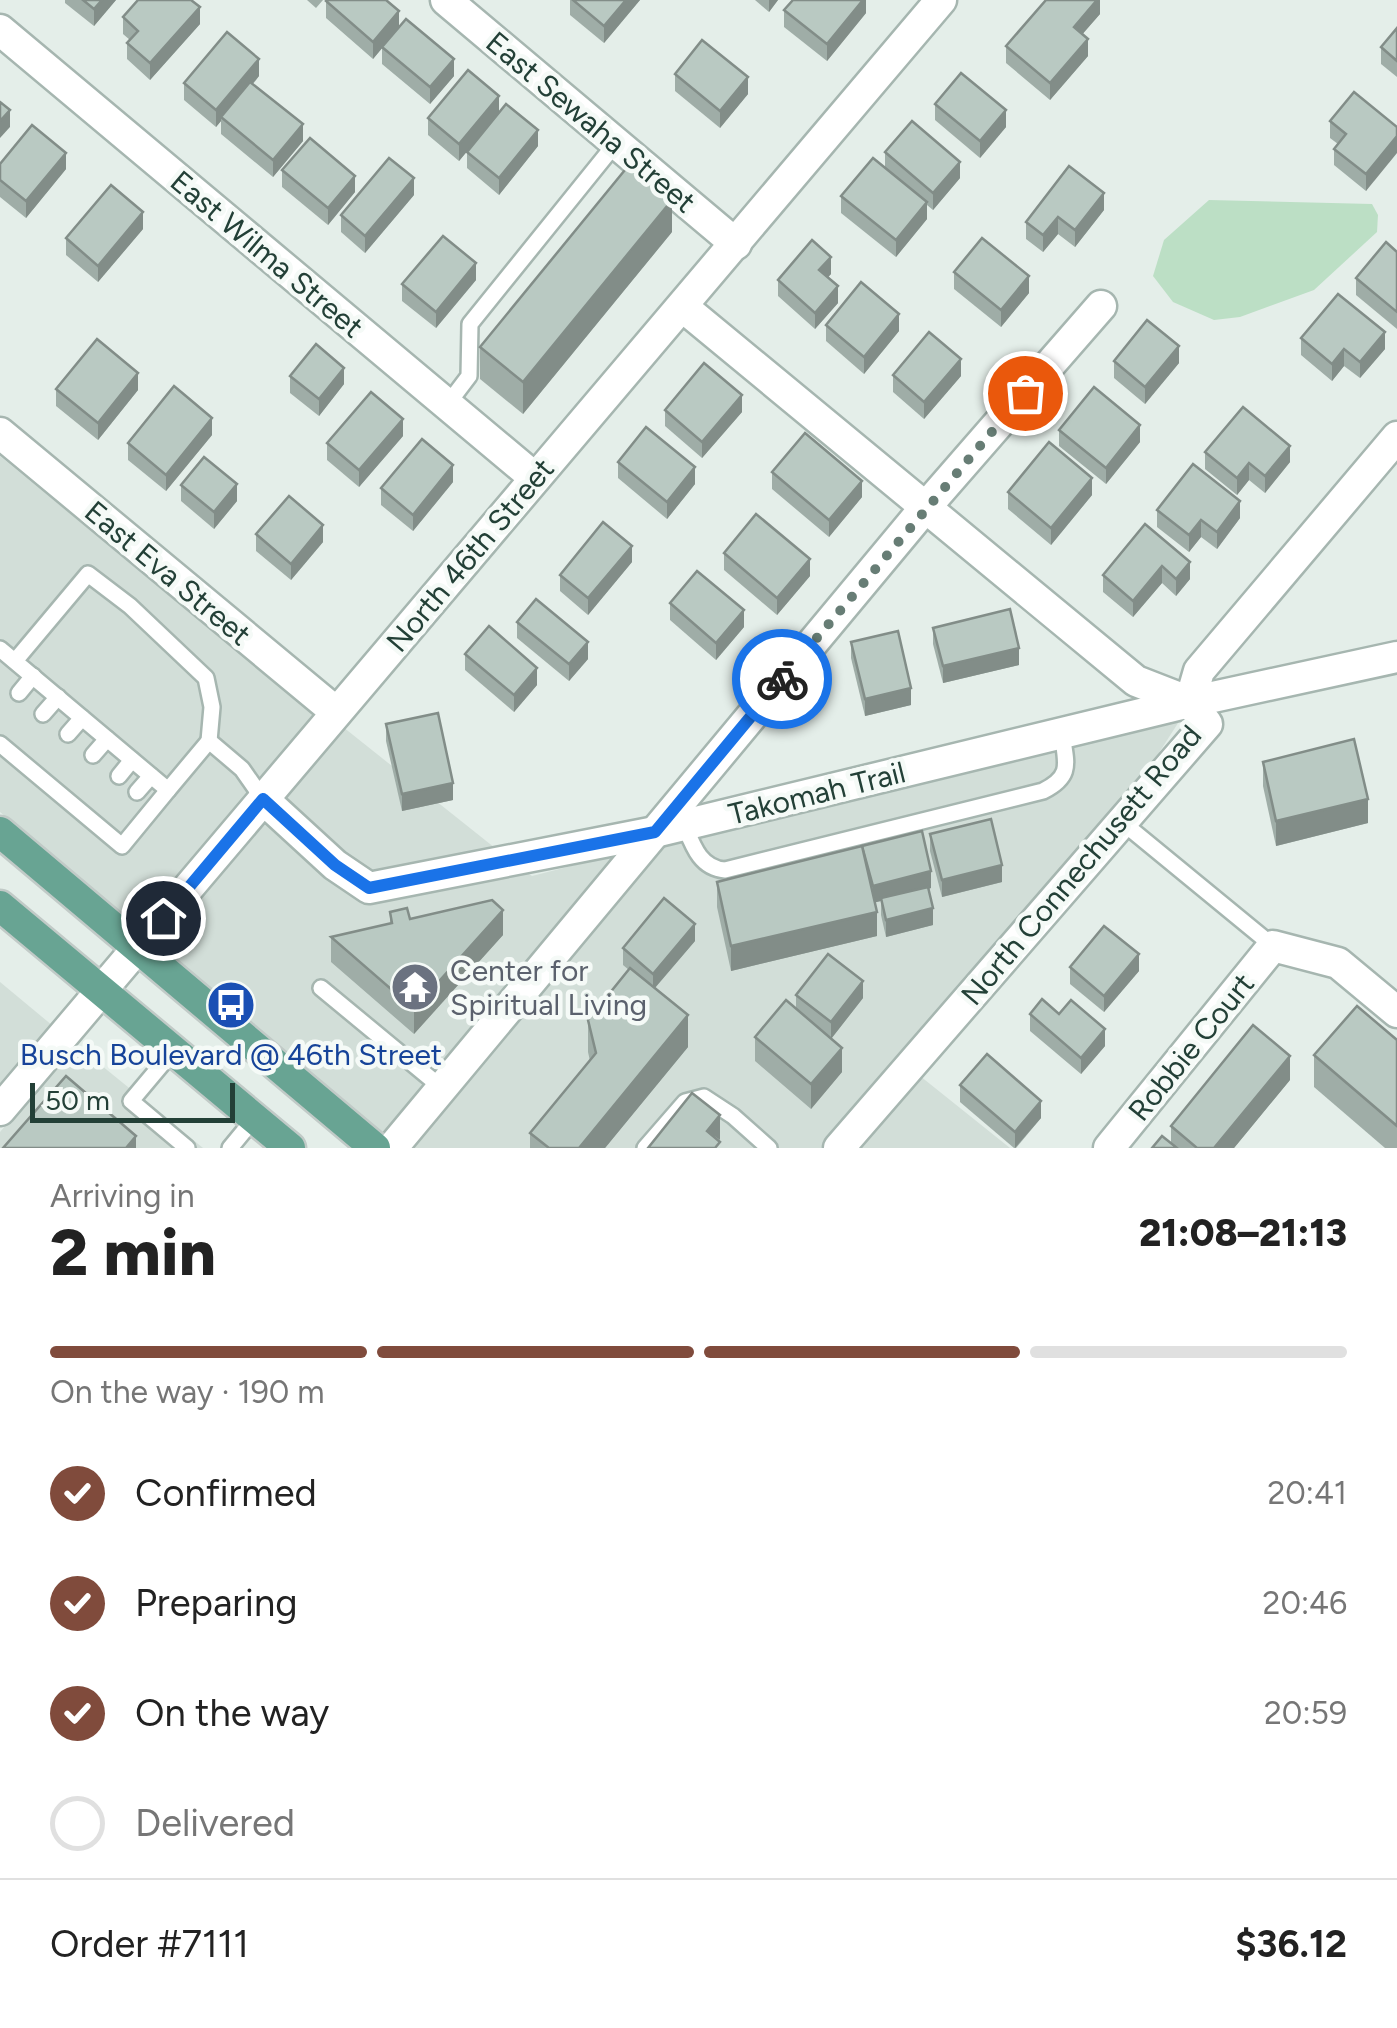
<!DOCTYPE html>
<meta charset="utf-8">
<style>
body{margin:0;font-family:Figtree,sans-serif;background:#f2f2f2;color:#222;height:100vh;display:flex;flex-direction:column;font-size:38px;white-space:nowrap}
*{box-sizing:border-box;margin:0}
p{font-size:32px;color:#767676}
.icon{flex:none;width:55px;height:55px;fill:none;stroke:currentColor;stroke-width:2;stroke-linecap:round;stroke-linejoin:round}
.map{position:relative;height:1148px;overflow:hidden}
.sheet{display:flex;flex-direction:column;background:#fff;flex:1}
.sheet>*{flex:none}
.scale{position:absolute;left:30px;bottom:25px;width:205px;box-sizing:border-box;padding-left:10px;border:5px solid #234037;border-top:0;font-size:28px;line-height:35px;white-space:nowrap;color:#234037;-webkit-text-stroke:8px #f5faf7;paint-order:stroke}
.pin{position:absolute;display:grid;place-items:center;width:85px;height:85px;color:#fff;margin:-42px;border:5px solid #fff;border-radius:50%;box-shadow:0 2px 10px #0007}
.courier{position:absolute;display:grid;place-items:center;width:100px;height:100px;margin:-50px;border:8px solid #1a73e8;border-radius:50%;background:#fff;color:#222;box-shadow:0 2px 12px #0007}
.overview em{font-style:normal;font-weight:800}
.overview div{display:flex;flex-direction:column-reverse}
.overview{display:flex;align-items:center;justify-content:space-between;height:170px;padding:0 50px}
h1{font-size:65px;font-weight:800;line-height:75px}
.bar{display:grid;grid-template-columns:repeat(4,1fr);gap:15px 10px;align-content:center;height:120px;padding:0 50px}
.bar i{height:12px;border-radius:8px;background:#e0e0e0}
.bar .current{background:#804b3c}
.bar p{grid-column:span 4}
.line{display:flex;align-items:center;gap:25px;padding:0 50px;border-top:2px solid #e0e0e0}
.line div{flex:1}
ol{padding:0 50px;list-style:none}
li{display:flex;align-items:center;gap:30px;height:110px}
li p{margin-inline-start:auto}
li .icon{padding:10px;border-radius:50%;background:#804b3c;color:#fff;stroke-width:4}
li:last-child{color:#767676}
li i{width:55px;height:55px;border:5px solid #e0e0e0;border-radius:50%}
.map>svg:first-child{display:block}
.built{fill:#d2ded8}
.green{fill:#bcdfc5}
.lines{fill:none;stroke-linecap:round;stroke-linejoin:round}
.service-casing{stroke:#a6b6b0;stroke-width:20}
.minor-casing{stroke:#a6b6b0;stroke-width:35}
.tertiary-casing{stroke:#a6b6b0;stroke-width:35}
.primary-casing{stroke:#c1cac7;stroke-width:35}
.service{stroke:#fff;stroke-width:15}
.minor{stroke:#fff;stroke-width:30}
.tertiary{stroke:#fff;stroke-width:30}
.primary{stroke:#68a493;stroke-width:30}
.wall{fill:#9fada7}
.shaded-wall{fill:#828d88}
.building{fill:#b9c9c2;stroke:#828d88;stroke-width:2.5}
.done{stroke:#677d75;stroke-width:10;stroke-dasharray:0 18}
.route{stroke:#1a73e8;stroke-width:12}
.labels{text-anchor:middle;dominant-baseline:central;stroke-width:9;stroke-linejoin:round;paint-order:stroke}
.street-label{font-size:30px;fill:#234037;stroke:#f5faf7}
.worship-label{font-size:30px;fill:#5b616d;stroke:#f5faf7;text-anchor:start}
.transit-label{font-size:30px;fill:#164399;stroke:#f5faf7}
</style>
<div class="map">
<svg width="1397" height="1148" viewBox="0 0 1397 1148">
<rect width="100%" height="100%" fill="#e4eee9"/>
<g class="built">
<path d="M0 456 315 715 136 927 0 812Z"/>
<path d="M1180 720 1146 773 821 1148H410L662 845Z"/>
<path d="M343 727 495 848 374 872 345 852 284 796Z"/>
<path d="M264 820 324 876 360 900 370 903 526 872 532 876 618 854 384 1135 158 946Z"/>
<path d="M0 982 53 1026 0 1089Z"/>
<path d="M75 1044 203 1148H0V1132Z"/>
<path d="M920 1076 1010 1148H858Z"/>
</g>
<path class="green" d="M1209 200 1372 204 1378 215 1377 232 1314 290 1240 317 1214 320 1173 302 1153 276 1164 240Z"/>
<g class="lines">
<g class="service-casing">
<g id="service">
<path d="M447 405 469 376 470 324 616 143"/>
<path d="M0 649 168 790 122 846 0 744"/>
<path d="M15 661 88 574 130 606 206 678 212 707 209 741"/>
<path d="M19 693 33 676"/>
<path d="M43 714 58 697"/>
<path d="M68 734 82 718"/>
<path d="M93 755 107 739"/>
<path d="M119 776 132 760"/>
<path d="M168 790 209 741 242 769 263 799"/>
<path d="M137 792 151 776"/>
<path d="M1122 822 1273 946"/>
<path d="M684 824C693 846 700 868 725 870L1043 791C1073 776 1066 763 1062 734"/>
<path d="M321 988 442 1088"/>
<path d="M173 1051 131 1101 187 1148"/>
<path d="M230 1148 254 1119"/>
<path d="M645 1148 685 1102 704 1097 733 1116 769 1148"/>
</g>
</g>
<g class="minor-casing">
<g id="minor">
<path d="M446 0 736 244"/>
<path d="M0 30 535 478"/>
<path d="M683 307 1136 681 1190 702 1207 724 839 1148"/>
<path d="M0 433 336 712"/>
<path d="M1190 702 1199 671 1397 437"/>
<path d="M263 799 335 865 369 888 655 832 1190 702 1397 657"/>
<path d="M392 1148 924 509 1101 306"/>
<path d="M1109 1148 1273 946 1338 963 1397 1012"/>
</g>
</g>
<g class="tertiary-casing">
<path id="tertiary" d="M0 1110 941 0"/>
</g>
<g class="primary-casing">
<g id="primary">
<path d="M0 832 375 1148"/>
<path d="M0 906 290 1148"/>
</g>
</g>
<use href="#service" class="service"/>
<use href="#minor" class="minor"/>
<use href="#tertiary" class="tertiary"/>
<use href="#primary" class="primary"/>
</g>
<g class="wall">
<path d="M65 0H116L94 26 65 3Z"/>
<path d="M307 0H323L316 8Z"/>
<path d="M570 0H640L604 43 570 15Z"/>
<path d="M755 0H778L769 12Z"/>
<path d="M866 0V13L827 61 784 27V10Z"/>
<path d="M1100 0V14L1082 34 1088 56 1050 100 1006 63V46Z"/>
<path d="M326 1 399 27 454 76 430 104 382 64V48L373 59 326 18Z"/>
<path d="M123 17 200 24 150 80 127 59V43L130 40 123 34Z"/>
<path d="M1397 28V77L1381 64V47Z"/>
<path d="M675 74 748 94 720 128 675 91Z"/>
<path d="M259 76 253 84 303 141 273 177 221 134V121L216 127 184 100V83Z"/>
<path d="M935 104 1006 127 980 158 935 120Z"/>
<path d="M499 113 538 146 499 195 467 168V152L493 120 459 161 428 135V118Z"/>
<path d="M1330 121 1397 127 1366 191 1334 165V149L1338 144 1330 138Z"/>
<path d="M885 152 960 178 933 210 927 205V219L896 257 841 213V196L885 169Z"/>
<path d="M0 164 66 169 26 218 0 197Z"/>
<path d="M282 170 355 192 328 225 282 187Z"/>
<path d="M414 195 365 253 341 232V215Z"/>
<path d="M1104 210 1075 247 1058 234 1043 252 1026 239V222Z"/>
<path d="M143 229 98 282 66 255V238Z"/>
<path d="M672 232 523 414 480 379V347Z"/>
<path d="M1397 252V329L1356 295V278Z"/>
<path d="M954 272 1029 293 1001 327 954 289Z"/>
<path d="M831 274 828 277 838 303 815 329 778 296V280Z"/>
<path d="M476 280 436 328 402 301V284Z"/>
<path d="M826 325 899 331 864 374 826 341Z"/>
<path d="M1301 338 1385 349 1360 378 1344 366 1332 381 1301 355Z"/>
<path d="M1114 361 1179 363 1145 404 1114 378Z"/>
<path d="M893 375 961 376 924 419 893 392Z"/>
<path d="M290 376 344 384 319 416 290 393Z"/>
<path d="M56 389 138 390 98 440 56 406Z"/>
<path d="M665 410 742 412 702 458 665 426Z"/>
<path d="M1059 430 1140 442 1106 484 1059 446Z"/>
<path d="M212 435 166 491 128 460V443Z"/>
<path d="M403 436 359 487 327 460V443Z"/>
<path d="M1205 452 1290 462 1265 493 1249 480 1237 495 1205 469Z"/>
<path d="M618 462 695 484 667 519 618 478Z"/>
<path d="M772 472 862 497 829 537 772 489Z"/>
<path d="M453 482 413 531 381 505V488Z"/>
<path d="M181 485 237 501 214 529 181 501Z"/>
<path d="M1008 492 1092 495 1051 545 1008 509Z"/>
<path d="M1157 510 1240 518 1217 549 1201 537 1189 552 1157 527Z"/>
<path d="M256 534 323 542 291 580 256 551Z"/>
<path d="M724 553 810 576 777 615 724 570Z"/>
<path d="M632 562 588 615 560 591V575Z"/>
<path d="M1190 562V579L1176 596 1162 583 1133 617 1103 592V575Z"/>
<path d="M670 603 744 627 716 660 670 620Z"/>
<path d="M517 622 588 659 569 681 517 638Z"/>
<path d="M933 628 1019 665 943 683 933 644Z"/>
<path d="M851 642 911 705 865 716 851 658Z"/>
<path d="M465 654 537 685 514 712 465 670Z"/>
<path d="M386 724 453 800 402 811 386 741Z"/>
<path d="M1263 762 1368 823 1276 846 1263 786Z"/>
<path d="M930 834 1002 882 942 897 930 851Z"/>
<path d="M862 846 931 888 928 889 933 925 886 937 881 915V901L875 902 877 936 731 971 717 907V882Z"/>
<path d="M390 912 410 919 503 935 414 1034 331 962V937L390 924Z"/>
<path d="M695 941 655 988 688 1047 605 1148H530V1133L590 1061 588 1052V1020L629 970 623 965V948Z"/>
<path d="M1070 967 1139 971 1104 1012 1070 984Z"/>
<path d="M796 995 863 998 831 1039 842 1072 811 1109 755 1061V1037L796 1009Z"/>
<path d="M1030 1014H1059L1105 1046 1081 1074 1030 1031Z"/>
<path d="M1397 1040V1148H1385L1314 1087V1055Z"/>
<path d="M1290 1080 1234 1148H1152L1171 1143V1126Z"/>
<path d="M960 1085 1041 1118 1016 1148H1014L960 1102Z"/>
</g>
<g class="shaded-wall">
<path d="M102 0H116L94 26V9Z"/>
<path d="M626 0H640L604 43V26Z"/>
<path d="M769 0H778L769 12Z"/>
<path d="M863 0H866V13L827 61V44Z"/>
<path d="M1097 0H1100V14L1074 44V27Z"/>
<path d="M200 7V24L150 80V63Z"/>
<path d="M399 11V28L373 59V42Z"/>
<path d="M1088 39V56L1050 100V83Z"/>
<path d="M259 59V76L223 119 221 117V121L216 127V110Z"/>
<path d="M454 59V76L430 104V87Z"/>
<path d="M748 77V94L720 128V111Z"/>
<path d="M499 96V113L459 161V144Z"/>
<path d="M10 110V127L0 138V121Z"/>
<path d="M1006 110V127L980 158V141Z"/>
<path d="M303 124V141L273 177V160Z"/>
<path d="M538 130V146L499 195V178Z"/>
<path d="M1397 136V153L1366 191V174Z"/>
<path d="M66 153V169L26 218V201Z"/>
<path d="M960 162V178L933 210V193Z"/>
<path d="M355 176V192L328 225V208Z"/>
<path d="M414 178V195L365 253V236Z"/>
<path d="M1104 193V210L1075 247V230Z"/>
<path d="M672 200V232L523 414V382Z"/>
<path d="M927 202V219L896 257V240Z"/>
<path d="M143 212V229L98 282V266Z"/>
<path d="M1058 217V234L1043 252V235Z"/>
<path d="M831 257V274L819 287V270Z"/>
<path d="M476 263V280L436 328V312Z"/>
<path d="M1029 276V293L1001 327V310Z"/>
<path d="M838 286V303L815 329V313Z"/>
<path d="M899 314V331L864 374V357Z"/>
<path d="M1385 332V349L1360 378V362Z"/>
<path d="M1179 346V363L1145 404V387Z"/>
<path d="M1344 349V366L1332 381V364Z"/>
<path d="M961 359V376L924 419V402Z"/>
<path d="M344 368V384L319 416V399Z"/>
<path d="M138 373V390L98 440V423Z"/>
<path d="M742 395V412L702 458V442Z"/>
<path d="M212 418V435L166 491V475Z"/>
<path d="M403 419V436L359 487V470Z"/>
<path d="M1140 425V442L1106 484V468Z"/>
<path d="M1290 446V462L1265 493V476Z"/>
<path d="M1249 463V480L1237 495V478Z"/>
<path d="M453 465V482L413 531V515Z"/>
<path d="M695 467V484L667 519V502Z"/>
<path d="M1092 478V495L1051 545V528Z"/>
<path d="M862 481V497L829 537V520Z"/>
<path d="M237 484V501L214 529V512Z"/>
<path d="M1240 501V518L1217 549V532Z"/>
<path d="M1201 520V537L1189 552V535Z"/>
<path d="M323 525V542L291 580V564Z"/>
<path d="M632 546V562L588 615V598Z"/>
<path d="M810 559V576L777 615V598Z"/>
<path d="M1190 562V579L1176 596V579Z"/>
<path d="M1162 566V583L1133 617V601Z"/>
<path d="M744 610V627L716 660V643Z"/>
<path d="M588 642V659L569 681V664Z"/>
<path d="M1019 648V665L943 683V666Z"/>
<path d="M537 668V685L514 712V695Z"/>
<path d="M911 688V705L865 716V699Z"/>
<path d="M453 783V800L402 811V794Z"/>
<path d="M1368 799V823L1276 846V821Z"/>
<path d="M1002 865V882L942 897V880Z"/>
<path d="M931 871V888L873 903V886Z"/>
<path d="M933 908V925L886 937V920Z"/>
<path d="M503 910V935L414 1034V1009Z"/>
<path d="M877 912V936L731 971V946Z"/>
<path d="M695 924V941L653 990V974Z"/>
<path d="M1139 954V971L1104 1012V996Z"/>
<path d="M863 981V998L831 1039V1022Z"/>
<path d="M688 1015V1047L605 1148H579Z"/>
<path d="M1105 1029V1046L1081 1074V1058Z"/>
<path d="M842 1048V1072L811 1109V1084Z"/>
<path d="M1290 1056V1080L1234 1148H1214Z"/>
<path d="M1041 1101V1118L1015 1148V1132Z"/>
<path d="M720 1115V1140L707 1131Z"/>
<path d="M136 1136V1148H126Z"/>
</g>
<g class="building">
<path d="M83 0H102L94 9Z"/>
<path d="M138 0H191L200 7 150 63 127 43 138 31 123 17Z"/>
<path d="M327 0H386L399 11 373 42 326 1Z"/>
<path d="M573 0H626L604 26Z"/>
<path d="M793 0H863L827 44 784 10Z"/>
<path d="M1046 0H1097L1074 27 1088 39 1050 83 1006 46Z"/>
<path d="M406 19 454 59 430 87 382 47Z"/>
<path d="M1397 28V61L1381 47Z"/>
<path d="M227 32 259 59 216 110 184 83Z"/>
<path d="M702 40 748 77 720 111 675 74Z"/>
<path d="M468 70 499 96 459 144 428 118Z"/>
<path d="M961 73 1006 110 980 141 935 104Z"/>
<path d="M250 82 303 124 273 160 221 117Z"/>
<path d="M1354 92 1397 127V136L1366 174 1334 149 1346 134 1330 121Z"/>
<path d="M0 102 10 110 0 121Z"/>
<path d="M506 104 538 130 499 178 467 152Z"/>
<path d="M912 121 960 162 933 193 885 152Z"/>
<path d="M32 125 66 153 26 201 0 180V164Z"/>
<path d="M310 138 355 176 328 208 282 170Z"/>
<path d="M389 158 414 178 365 236 341 215Z"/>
<path d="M873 158 927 202 896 240 841 196Z"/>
<path d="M629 165 672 200 523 382 480 347Z"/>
<path d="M1069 166 1104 193 1075 230 1058 217 1043 235 1026 222Z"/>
<path d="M111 185 143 212 98 266 66 238Z"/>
<path d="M443 236 476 263 436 312 402 284Z"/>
<path d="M982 238 1029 276 1001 310 954 272Z"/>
<path d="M812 240 831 257 819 270 838 286 815 313 778 280Z"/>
<path d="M1386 242 1397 252V312L1356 278Z"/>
<path d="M861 282 899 314 864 357 826 325Z"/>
<path d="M1338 294 1385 332 1360 362 1344 349 1332 364 1301 338Z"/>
<path d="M1147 320 1179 346 1145 387 1114 361Z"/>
<path d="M929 332 961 359 924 402 893 375Z"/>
<path d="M97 339 138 373 98 423 56 389Z"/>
<path d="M316 344 344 368 319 399 290 376Z"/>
<path d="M704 363 742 395 702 442 665 410Z"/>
<path d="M174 386 212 418 166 475 128 443Z"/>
<path d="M1094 387 1140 425 1106 468 1059 430Z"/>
<path d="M371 392 403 419 359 470 327 443Z"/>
<path d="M1243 407 1290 446 1265 476 1249 463 1237 478 1205 452Z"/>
<path d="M646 427 695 467 667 502 618 462Z"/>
<path d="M805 433 862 481 829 520 772 472Z"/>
<path d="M422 439 453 465 413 515 381 488Z"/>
<path d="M1049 442 1092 478 1051 528 1008 492Z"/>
<path d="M204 457 237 484 214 512 181 485Z"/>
<path d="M1193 464 1240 501 1217 532 1201 520 1189 535 1157 510Z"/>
<path d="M289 496 323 525 291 564 256 534Z"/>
<path d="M756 514 810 559 777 598 724 553Z"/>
<path d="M603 522 632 546 588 598 560 575Z"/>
<path d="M1145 524 1190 562 1176 579 1162 566 1133 601 1103 575Z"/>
<path d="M697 571 744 610 716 643 670 603Z"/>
<path d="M536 599 588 642 569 664 517 622Z"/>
<path d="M1010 609 1019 648 943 666 933 628Z"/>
<path d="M489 626 537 668 514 695 465 654Z"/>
<path d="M898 631 911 688 865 699 851 642Z"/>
<path d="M438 713 453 783 402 794 386 724Z"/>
<path d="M1354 739 1368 799 1276 821 1263 762Z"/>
<path d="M991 819 1002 865 942 880 930 834Z"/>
<path d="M922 831 931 871 873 886 862 846Z"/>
<path d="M862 846 877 912 731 946 717 882Z"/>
<path d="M928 887 933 908 886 920 881 898Z"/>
<path d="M664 898 695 924 653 974 623 948Z"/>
<path d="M492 900 503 910 414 1009 331 937 392 923 390 912 407 908 410 919Z"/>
<path d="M1104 926 1139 954 1104 996 1070 967Z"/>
<path d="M828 954 863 981 831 1022 796 995Z"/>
<path d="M630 968 688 1015 579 1148H549L530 1133 596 1053 588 1020Z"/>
<path d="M1042 999 1059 1014 1071 1000 1105 1029 1081 1058 1030 1014Z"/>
<path d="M786 1000 842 1048 811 1084 755 1037Z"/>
<path d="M1357 1006 1397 1040V1126L1314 1055Z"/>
<path d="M1253 1025 1290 1056 1214 1148H1197L1171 1126Z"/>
<path d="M987 1054 1041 1101 1015 1132 960 1085Z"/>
<path d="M66 1076 136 1136 126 1148H3Z"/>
<path d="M692 1093 720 1115 707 1131 720 1142 715 1148H648Z"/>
<path d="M1162 1136 1177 1148H1152Z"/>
</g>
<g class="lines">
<path class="done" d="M782 679 1025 393"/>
<path class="route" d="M163 918 263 799 335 865 369 888 655 832 782 679"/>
</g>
<defs>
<g id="temple-disc" transform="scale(2.5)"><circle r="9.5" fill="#6b7280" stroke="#f5faf7"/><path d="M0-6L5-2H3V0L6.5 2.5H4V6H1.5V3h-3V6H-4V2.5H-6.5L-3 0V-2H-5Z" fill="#fff"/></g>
<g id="bus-disc" transform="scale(2.5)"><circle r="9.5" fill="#1a4fb4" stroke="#f5faf7"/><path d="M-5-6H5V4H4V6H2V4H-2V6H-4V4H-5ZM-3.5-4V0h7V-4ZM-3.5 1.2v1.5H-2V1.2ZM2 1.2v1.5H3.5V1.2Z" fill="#fff"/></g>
</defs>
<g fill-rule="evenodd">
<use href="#temple-disc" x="415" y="987"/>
<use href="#bus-disc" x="231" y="1005"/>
</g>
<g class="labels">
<g class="street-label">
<text transform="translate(591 122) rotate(40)">East Sewaha Street</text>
<text transform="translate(267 254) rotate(40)">East Wilma Street</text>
<text transform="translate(470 555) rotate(-50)">North 46th Street</text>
<text transform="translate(168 573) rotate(40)">East Eva Street</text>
<text transform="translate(817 793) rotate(-14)">Takomah Trail</text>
<text transform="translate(1081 865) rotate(-50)">North Connechusett Road</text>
<text transform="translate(1191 1047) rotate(-51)">Robbie Court</text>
</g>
<g class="worship-label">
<text x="450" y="970">Center for<tspan x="450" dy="34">Spiritual Living</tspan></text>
</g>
<g class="transit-label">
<text x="231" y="1054">Busch Boulevard @ 46th Street</text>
</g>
</g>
</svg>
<div class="scale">50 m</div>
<div class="pin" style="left:1025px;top:393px;background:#ea580c"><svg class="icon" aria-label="bag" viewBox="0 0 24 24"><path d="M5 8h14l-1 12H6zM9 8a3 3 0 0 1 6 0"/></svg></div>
<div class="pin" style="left:163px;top:918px;background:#1f2937"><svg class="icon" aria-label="home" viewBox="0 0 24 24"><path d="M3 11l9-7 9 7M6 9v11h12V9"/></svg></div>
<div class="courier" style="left:782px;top:679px"><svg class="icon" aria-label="bike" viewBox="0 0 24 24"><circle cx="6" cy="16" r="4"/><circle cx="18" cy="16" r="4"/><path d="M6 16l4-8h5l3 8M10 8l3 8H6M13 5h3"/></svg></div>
</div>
<section class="sheet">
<div class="overview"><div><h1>2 min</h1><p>Arriving in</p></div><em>21:08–21:13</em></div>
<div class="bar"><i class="current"></i><i class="current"></i><i class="current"></i><i></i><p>On the way · 190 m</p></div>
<ol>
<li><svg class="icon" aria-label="check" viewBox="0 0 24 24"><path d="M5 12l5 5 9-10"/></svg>Confirmed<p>20:41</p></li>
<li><svg class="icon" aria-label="check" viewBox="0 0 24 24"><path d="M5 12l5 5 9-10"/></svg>Preparing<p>20:46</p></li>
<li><svg class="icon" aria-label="check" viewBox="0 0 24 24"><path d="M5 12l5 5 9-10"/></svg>On the way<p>20:59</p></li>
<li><i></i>Delivered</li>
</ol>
<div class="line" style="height:130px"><div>Order #7111</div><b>$36.12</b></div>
</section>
